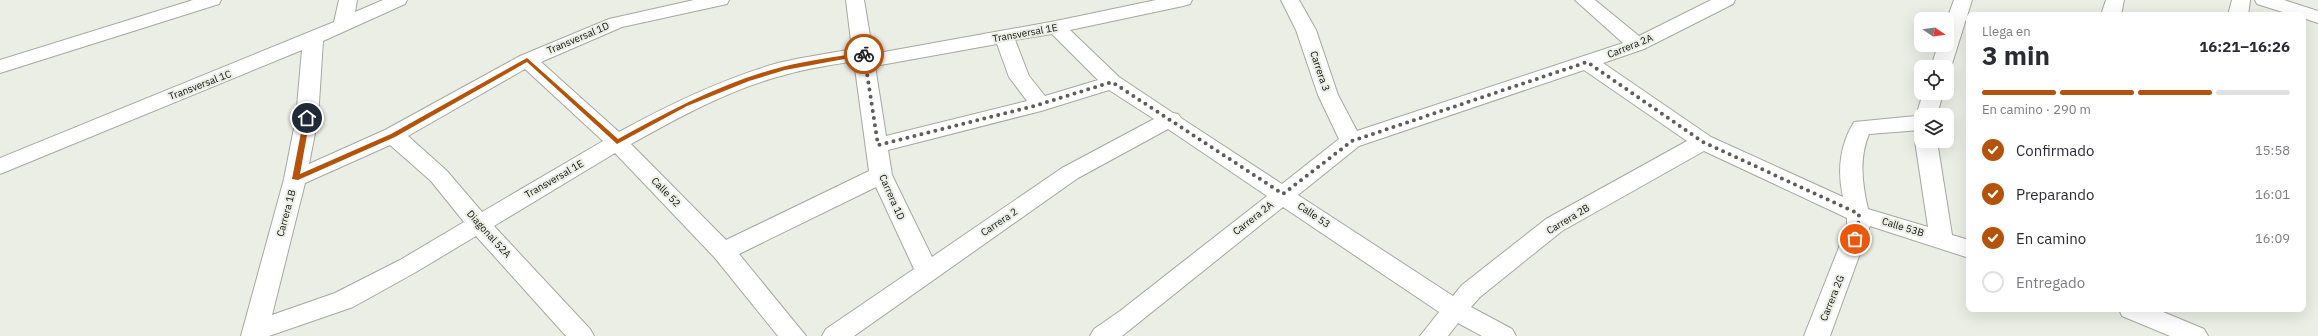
<!DOCTYPE html>
<html lang="es">
<meta charset="utf-8">
<style>
body{margin:0;font-family:"IBM Plex Sans",sans-serif;background:#f7f7f7;color:#2b2b33;height:100vh;display:flex;flex-direction:column;font-size:15px;white-space:nowrap}
*{box-sizing:border-box;margin:0}
p{font-size:13px;color:#7c7c81}
.icon{flex:none;width:22px;height:22px;fill:none;stroke:currentColor;stroke-width:2;stroke-linecap:round;stroke-linejoin:round}
.map{position:relative;flex:1;overflow:hidden}
.sheet{position:absolute;left:1966px;top:12px;width:340px;height:300px;display:flex;flex-direction:column;background:#fff;border-radius:8px;box-shadow:0 4px 16px #0002}
.sheet>*{flex:none}
.needle{width:26px;rotate:103deg}
.buttons{position:absolute;left:1914px;top:12px;display:grid;gap:8px}
.buttons a{display:grid;place-items:center;width:40px;height:40px;border-radius:8px;background:#fff;box-shadow:0 4px 16px #0002;font-size:20px}
.pin{position:absolute;display:grid;place-items:center;width:34px;height:34px;color:#fff;margin:-17px;border:2px solid #fff;border-radius:50%;box-shadow:0 1px 4px #0007}
.courier{position:absolute;display:grid;place-items:center;width:40px;height:40px;margin:-20px;border:3px solid #b45309;border-radius:50%;background:#fff;color:#222;box-shadow:0 1px 5px #0007}
.head em{font-style:normal;font-weight:700}
.head div{display:flex;flex-direction:column-reverse}
.head{display:flex;align-items:center;justify-content:space-between;height:68px;padding:0 16px}
h1{font-size:26px;font-weight:700;line-height:30px}
.bar{display:grid;grid-template-columns:repeat(4,1fr);gap:6px 4px;align-content:center;height:48px;padding:0 16px}
.bar i{height:5px;border-radius:3px;background:#e1e1e2}
.bar .current{background:#b45309}
.bar p{grid-column:span 4}
ol{padding:0 16px;list-style:none}
li{display:flex;align-items:center;gap:12px;height:44px}
li p{margin-inline-start:auto}
li .icon{padding:4px;border-radius:50%;background:#b45309;color:#fff;stroke-width:4}
li:last-child{color:#7c7c81}
li i{width:22px;height:22px;border:2px solid #e1e1e2;border-radius:50%}
.map>svg:first-child{display:block}
.lines{fill:none;stroke-linecap:round;stroke-linejoin:round}
.minor-casing{stroke:#a6a8a0;stroke-width:2}
.minor{fill:#fff;fill-rule:evenodd}
.route{fill:#b45309}
.done{stroke:#5c5e59;stroke-width:4;stroke-dasharray:0 7.2}
.labels{text-anchor:middle;dominant-baseline:central;stroke-width:4;stroke-linejoin:round;paint-order:stroke}
.street-label{font-size:10px;fill:#0f100d;stroke:#ebeee5}
</style>
<div class="map">
<svg width="2318" height="336" viewBox="0 0 2318 336">
<rect width="100%" height="100%" fill="#ebeee5"/>
<g class="lines">
<g class="minor-casing">
<g id="minor">
<path d="M193 0H221L219 4 0 73V60Z"/>
<path d="M339 0H357L355 12 383 0H407L405 4 323 41 318 118 309 164 385 130 520 56 609 19 694 0H729L727 4 622 27 541 62 619 132C670 104 722 79 778 63 802 57 828 54 852 49L846 0H864L873 54 1056 21 1156 0H1192L1190 4 1183 6 1070 30 1119 77 1173 113 1178 114 1181 118 1282 184 1339 139 1318 95 1296 30 1281 0H1299L1316 30 1338 95 1357 131 1623 43 1575 0H1595L1639 36 1711 0H1735L1733 4 1644 49 1603 63 1711 137 1843 197C1837 170 1840 145 1854 122L1916 116 1923 93H1943L1937 115H1921V130L1869 134C1859 158 1862 183 1868 209L1928 227 1915 141 1921 135V141H1937L1952 235 1969 240V258L1870 226 1830 336H1804L1847 227V218L1704 151 1562 231 1480 297 1471 307 1512 329 1516 336H1482L1458 323 1448 336H1420L1439 312 1283 207 1122 336H1090L1094 329 1120 311 1267 196 1168 129 1078 178 854 336H822L826 329 914 269 876 187 739 254 806 336H778L715 258 615 153 494 226 590 329 594 336H566L476 236 416 272 353 307 269 336H241L284 179 296 118 302 50 0 174V158L334 22ZM1052 34 1098 80 1045 96 1029 76 1015 40ZM997 44 1009 77 1027 101 886 136 875 66ZM854 61 869 171 726 240 631 144C681 116 732 88 788 74 809 68 832 65 854 61ZM525 69 603 141 482 212 447 171 408 136ZM1584 70 1687 141 1546 219 1462 285 1453 296 1298 195 1359 146ZM1109 90 1154 119 1062 168 932 257 892 175 888 150 1041 111ZM390 145 431 181 464 222 400 260 335 293 272 315 305 183Z"/>
<path d="M1954 0H1972L1951 67 1947 72V67H1931L1938 45H1947V19Z"/>
<path d="M2106 0H2124L2121 15H2101Z"/>
<path d="M2232 0H2250L2248 15H2228Z"/>
<path d="M2255 0H2284L2318 11V23L2303 18V15H2292L2257 4Z"/>
<path d="M2119 309H2156L2204 329 2208 336H2170L2122 316Z"/>
</g>
</g>
<use href="#minor" class="minor"/>
</g>
<path class="route" d="M864 52 866 55 785 70 749 81 687 106 617 144 527 62 395 137 298 180 292 179 304 117 310 118 300 174 391 134 527 58 618 139C671 110 724 82 782 67 809 60 837 57 864 52Z"/>
<g class="lines">
<path class="done" d="M864 54 878 145 1034 106 1112 82 1283 194 1352 141 1587 62 1703 142 1859 214 1858 227 1855 239"/>
</g>
<g class="labels">
<g class="street-label">
<text transform="translate(1025 33) rotate(-10)">Transversal 1E</text>
<text transform="translate(578 38) rotate(-23)">Transversal 1D</text>
<text transform="translate(1630 46) rotate(-22)">Carrera 2A</text>
<text transform="translate(1320 71) rotate(71)">Carrera 3</text>
<text transform="translate(200 85) rotate(-21)">Transversal 1C</text>
<text transform="translate(554 179) rotate(-30)">Transversal 1E</text>
<text transform="translate(666 192) rotate(46)">Calle 52</text>
<text transform="translate(892 197) rotate(66)">Carrera 1D</text>
<text transform="translate(286 213) rotate(-75)">Carrera 1B</text>
<text transform="translate(1314 215) rotate(34)">Calle 53</text>
<text transform="translate(1253 218) rotate(-38)">Carrera 2A</text>
<text transform="translate(1568 219) rotate(-31)">Carrera 2B</text>
<text transform="translate(999 222) rotate(-34)">Carrera 2</text>
<text transform="translate(1903 227) rotate(17)">Calle 53B</text>
<text transform="translate(489 234) rotate(48)">Diagonal 52A</text>
<text transform="translate(1832 298) rotate(-68)">Carrera 2G</text>
</g>
</g>
</svg>
<div class="buttons">
<a><svg class="needle" viewBox="-14 -14 28 28"><path d="M0-13l5 13h-10z" fill="#e53935"/><path d="M0 13l5-13h-10z" fill="#7c7c81"/></svg></a>
<a><svg class="icon" aria-label="locate" viewBox="0 0 24 24"><circle cx="12" cy="12" r="6"/><path d="M12 2v4M12 18v4M2 12h4M18 12h4"/></svg></a>
<a><svg class="icon" aria-label="layers" viewBox="0 0 24 24"><path d="M12 4l9 5-9 5-9-5zM3 14l9 5 9-5"/></svg></a>
</div>
<div class="pin" style="left:1855px;top:239px;background:#ea580c"><svg class="icon" aria-label="bag" viewBox="0 0 24 24"><path d="M5 8h14l-1 12H6zM9 8a3 3 0 0 1 6 0"/></svg></div>
<div class="pin" style="left:307px;top:118px;background:#1f2937"><svg class="icon" aria-label="home" viewBox="0 0 24 24"><path d="M3 11l9-7 9 7M6 9v11h12V9"/></svg></div>
<div class="courier" style="left:864px;top:54px"><svg class="icon" aria-label="bike" viewBox="0 0 24 24"><circle cx="6" cy="16" r="4"/><circle cx="18" cy="16" r="4"/><path d="M6 16l4-8h5l3 8M10 8l3 8H6M13 5h3"/></svg></div>
<section class="sheet">
<div class="head"><div><h1>3 min</h1><p>Llega en</p></div><em>16:21–16:26</em></div>
<div class="bar"><i class="current"></i><i class="current"></i><i class="current"></i><i></i><p>En camino · 290 m</p></div>
<ol>
<li><svg class="icon" aria-label="check" viewBox="0 0 24 24"><path d="M5 12l5 5 9-10"/></svg>Confirmado<p>15:58</p></li>
<li><svg class="icon" aria-label="check" viewBox="0 0 24 24"><path d="M5 12l5 5 9-10"/></svg>Preparando<p>16:01</p></li>
<li><svg class="icon" aria-label="check" viewBox="0 0 24 24"><path d="M5 12l5 5 9-10"/></svg>En camino<p>16:09</p></li>
<li><i></i>Entregado</li>
</ol>
</section>
</div>
